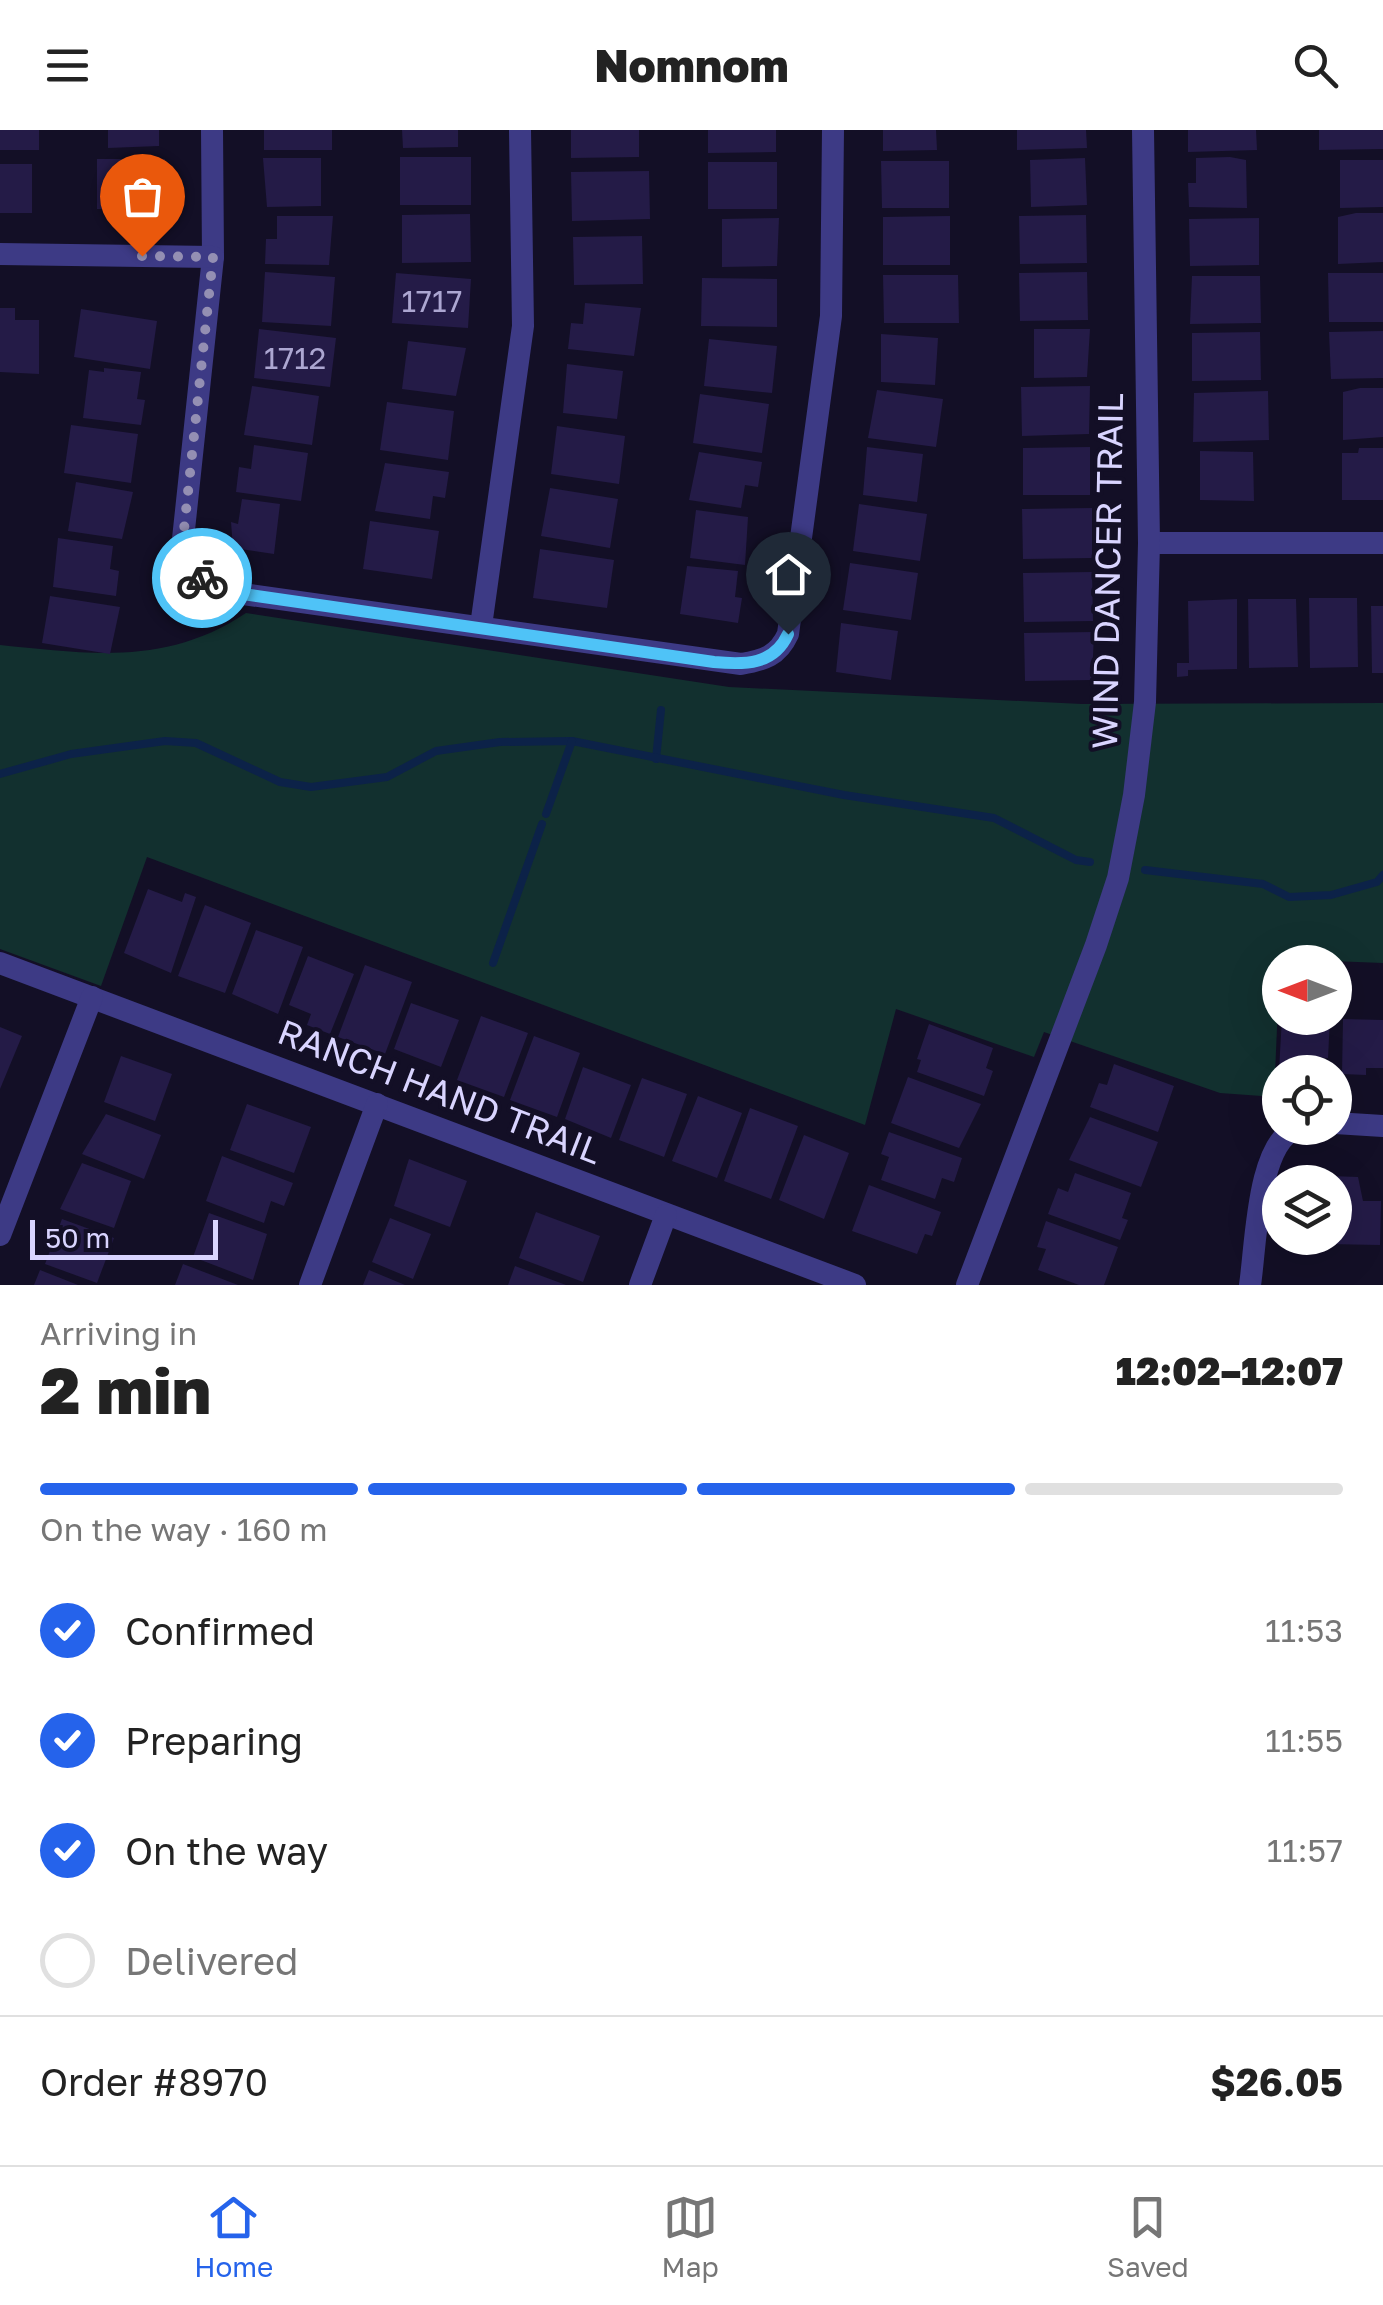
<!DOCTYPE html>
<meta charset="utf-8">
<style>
body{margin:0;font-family:"Golos Text",sans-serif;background:#f6f6f6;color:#222;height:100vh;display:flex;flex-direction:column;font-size:38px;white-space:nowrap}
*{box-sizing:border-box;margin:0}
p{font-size:32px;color:#767676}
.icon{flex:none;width:55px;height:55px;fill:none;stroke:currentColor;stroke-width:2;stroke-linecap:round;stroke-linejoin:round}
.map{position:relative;height:1155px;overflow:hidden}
.drawer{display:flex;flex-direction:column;background:#fff;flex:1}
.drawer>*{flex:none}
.needle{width:65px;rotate:270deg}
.tools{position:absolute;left:1262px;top:815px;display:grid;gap:20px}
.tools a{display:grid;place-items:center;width:90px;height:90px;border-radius:50%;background:#fff;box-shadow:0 10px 40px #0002;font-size:50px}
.scale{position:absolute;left:30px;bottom:25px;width:188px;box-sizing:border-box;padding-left:10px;border:5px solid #d9d4ff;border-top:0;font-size:28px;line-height:35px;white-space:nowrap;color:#d9d4ff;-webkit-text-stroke:8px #130f26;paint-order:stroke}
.pin{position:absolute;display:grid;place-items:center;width:85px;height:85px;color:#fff;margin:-102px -42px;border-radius:50% 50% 50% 0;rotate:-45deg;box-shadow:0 0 10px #0007}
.pin .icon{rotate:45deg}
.courier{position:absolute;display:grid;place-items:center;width:100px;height:100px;margin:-50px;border:8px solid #4fc3f7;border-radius:50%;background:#fff;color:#222;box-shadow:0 2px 12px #0007}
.overview em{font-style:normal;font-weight:800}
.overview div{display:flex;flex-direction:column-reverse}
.overview{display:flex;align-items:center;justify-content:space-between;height:170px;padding:0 40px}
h1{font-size:65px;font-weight:800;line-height:75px}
.bar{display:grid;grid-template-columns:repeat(4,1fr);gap:15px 10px;align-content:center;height:120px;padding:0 40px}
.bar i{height:12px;border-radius:8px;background:#e0e0e0}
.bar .selected{background:#2563eb}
.bar p{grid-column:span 4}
.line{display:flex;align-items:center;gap:25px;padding:0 40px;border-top:2px solid #e0e0e0}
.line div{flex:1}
ol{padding:0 40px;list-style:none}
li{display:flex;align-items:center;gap:30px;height:110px}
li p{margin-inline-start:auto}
li .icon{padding:10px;border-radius:50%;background:#2563eb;color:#fff;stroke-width:4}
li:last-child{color:#767676}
li i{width:55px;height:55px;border:5px solid #e0e0e0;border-radius:50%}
header{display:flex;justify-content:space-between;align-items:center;height:130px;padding:0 40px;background:#fff;font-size:45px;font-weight:800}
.tabs{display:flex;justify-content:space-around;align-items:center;height:140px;border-top:2px solid #e0e0e0;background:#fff;font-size:28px;color:#767676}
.tabs a{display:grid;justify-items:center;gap:5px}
.tabs .selected{color:#2563eb}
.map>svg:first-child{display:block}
.green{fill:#12302f}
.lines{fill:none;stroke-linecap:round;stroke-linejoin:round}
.stream{stroke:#0c2248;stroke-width:8}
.building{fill:#241b47}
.minor{stroke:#3d3a85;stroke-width:22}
.done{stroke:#948fb3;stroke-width:10;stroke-dasharray:0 18}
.route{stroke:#4fc3f7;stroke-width:12}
.labels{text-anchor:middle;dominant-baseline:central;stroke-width:8;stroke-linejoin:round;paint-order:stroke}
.number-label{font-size:30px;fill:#aca6d1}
.street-label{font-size:35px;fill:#d9d4ff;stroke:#130f26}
</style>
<header><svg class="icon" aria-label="menu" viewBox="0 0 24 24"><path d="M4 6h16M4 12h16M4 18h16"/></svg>Nomnom<svg class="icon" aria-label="search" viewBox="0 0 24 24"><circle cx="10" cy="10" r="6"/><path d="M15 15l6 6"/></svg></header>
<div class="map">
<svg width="1383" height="1155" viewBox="0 0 1383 1155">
<rect width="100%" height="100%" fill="#130f26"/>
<path class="green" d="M246 483 729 557 1082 574 1383 573V833L1280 829 1274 967 1220 963 1044 902 1034 927 896 879 865 995 147 727 101 856 0 819V515C89 524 167 536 246 483Z"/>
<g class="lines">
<g class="stream">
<path d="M656 629 661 580"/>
<path d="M0 644 71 624 165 611 196 613 280 652 311 657 387 647 436 621 500 612 572 611 844 665 994 688 1076 730 1090 732"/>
<path d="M546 684 572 611"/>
<path d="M1145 740 1263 754 1289 767 1331 765 1377 752 1383 745"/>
<path d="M493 833 542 694"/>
</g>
</g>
<g class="building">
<rect x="0" y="0" width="39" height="20"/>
<path d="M108 0H159V16L108 18Z"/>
<rect x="264" y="0" width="68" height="20"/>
<path d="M402 0H458V17L403 18Z"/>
<path d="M571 0H639V27L571 28Z"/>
<path d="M708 0H776V22L708 23Z"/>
<path d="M883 0H936L937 20 883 21Z"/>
<path d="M1017 0H1086L1087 18 1017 20Z"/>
<path d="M1188 0H1256L1257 20 1188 22Z"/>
<path d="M1319 0H1383V19L1319 20Z"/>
<rect x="400" y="27" width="71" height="48"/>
<path d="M1230 27 1246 30 1247 78 1189 77 1188 53H1196V28Z"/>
<path d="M263 28H321V76L267 77Z"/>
<path d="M1085 28 1087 75 1031 77 1030 30Z"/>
<rect x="97" y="29" width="68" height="50"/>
<path d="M1340 30H1383V77L1340 78Z"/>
<path d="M881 31H949V78H882Z"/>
<rect x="708" y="32" width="69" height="47"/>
<rect x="0" y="34" width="32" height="49"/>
<path d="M649 41 650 89 572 91 571 42Z"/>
<path d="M1356 83H1383V132L1338 134V87Z"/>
<path d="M470 84 471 132 402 133V85Z"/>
<path d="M1086 85 1087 133 1020 134 1019 86Z"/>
<path d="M277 86H333L329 135 265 134 266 109H277Z"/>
<path d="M950 86V135H883V87Z"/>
<path d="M779 88 777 136 722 137V89Z"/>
<path d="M1259 88V135L1190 136 1189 89Z"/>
<path d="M642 106 643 154 574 155 573 107Z"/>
<path d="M265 142 335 147 331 196 262 192Z"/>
<path d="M1087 142 1088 190 1020 191 1019 143Z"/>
<path d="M396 143 471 149 468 198 392 193Z"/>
<path d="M1328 143H1383V192H1329Z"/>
<path d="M883 145H958L959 193H884Z"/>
<path d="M1192 146H1260L1261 193 1190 194Z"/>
<path d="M702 148 777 149V197L701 196Z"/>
<path d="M585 173 641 178 634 226 568 219 571 193 583 194Z"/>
<path d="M0 178H15V190H39V244L0 242Z"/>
<path d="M81 179 157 191 150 239 74 227Z"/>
<path d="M259 199 336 208 330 257 254 248Z"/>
<path d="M1034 199H1090L1087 247 1034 248Z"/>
<path d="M1383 201V248L1331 249 1329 202Z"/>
<path d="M1260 202 1261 250 1192 251V203Z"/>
<path d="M881 204 938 208 935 255 881 252Z"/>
<path d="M709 209 777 216 772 263 704 256Z"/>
<path d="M408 211 466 218 456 266 402 259Z"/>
<path d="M567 234 623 241 617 289 563 283Z"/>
<path d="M104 238 141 242 137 269 145 270 141 295 83 288 89 240 104 242Z"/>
<path d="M252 256 319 266 312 315 244 305Z"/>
<path d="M1090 256 1089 304 1022 306 1021 257Z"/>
<path d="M1360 258H1383V307L1343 310V262Z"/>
<path d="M877 260 943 269 936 317 868 308Z"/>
<path d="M1268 261 1269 310 1193 312 1194 263Z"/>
<path d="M700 264 769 274 762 323 693 313Z"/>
<path d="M387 272 454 281 448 330 380 320Z"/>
<path d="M71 295 138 304 131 353 64 343Z"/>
<path d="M557 296 625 306 619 354 551 344Z"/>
<path d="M254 315 308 323 301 371 236 362 239 337 251 339Z"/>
<path d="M867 317 923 324 917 372 863 365Z"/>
<path d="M1090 317V365H1023V318Z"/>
<path d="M1359 318H1383V370H1342V323H1358Z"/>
<path d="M1200 321 1253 322 1254 371 1200 370Z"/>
<path d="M699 322 762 332 758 357 745 355 741 378 689 370Z"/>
<path d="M385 333 449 342 445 368 433 366 430 389 375 381Z"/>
<path d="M76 352 133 362 122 409 68 401Z"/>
<path d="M550 358 618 369 610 418 541 406Z"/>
<path d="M242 369 280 374 274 424 233 418 231 392 238 394Z"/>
<path d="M859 374 927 384 920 431 853 421Z"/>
<path d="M1092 378V428L1023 429 1022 379Z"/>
<path d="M696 380 748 387 745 435 690 428Z"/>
<path d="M370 391 439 401 432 449 363 439Z"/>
<path d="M58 408 113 416 110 439 119 441 116 466 53 457Z"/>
<path d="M540 419 614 430 607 478 533 468Z"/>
<path d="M850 433 918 443 911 490 843 480Z"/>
<path d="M687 436 738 441 735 467 742 468 738 493 680 484Z"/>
<path d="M1092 442 1093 491 1024 492 1023 443Z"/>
<path d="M50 466 120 477 110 524 42 513Z"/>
<path d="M1309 468H1357L1358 537 1310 538Z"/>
<path d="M1237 469V539L1188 540V546L1177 547V533H1189L1188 471Z"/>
<path d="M1248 469H1296L1298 537 1249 538Z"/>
<path d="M1371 476H1383V543H1372Z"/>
<path d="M841 493 898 501 891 550 836 542Z"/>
<path d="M1094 502 1092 550 1025 551 1024 503Z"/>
<path d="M148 759 182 772 185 763 196 767 171 843 124 823Z"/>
<path d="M205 775 251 793 225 863 178 846Z"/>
<path d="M256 800 303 817 278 884 232 864Z"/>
<path d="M308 826 354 844 330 904 307 895 311 884 289 875Z"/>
<path d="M365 835 412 852 385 924 338 907Z"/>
<path d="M411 873 459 890 441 937 394 919Z"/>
<path d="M481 886 528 903 504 967 457 950Z"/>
<path d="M1282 888H1330L1328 928 1305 927 1304 941 1279 940Z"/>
<path d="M1343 889 1383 890V938H1366V945L1342 944Z"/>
<path d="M929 894 993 918 986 938 993 941 984 966 917 942 921 930 917 929Z"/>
<path d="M0 897 22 906 0 959Z"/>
<path d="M534 906 580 923 557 987 510 970Z"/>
<path d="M121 926 172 944 155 991 104 972Z"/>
<path d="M1114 934 1174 956 1158 1002 1090 977 1099 953 1107 955Z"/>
<path d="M583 937 631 955 611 1008 565 989Z"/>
<path d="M908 947 981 974 959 1018 891 993Z"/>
<path d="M642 948 687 964 664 1027 619 1010Z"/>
<path d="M698 966 742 983 717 1048 672 1031Z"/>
<path d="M247 974 311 997 294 1043 230 1020Z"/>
<path d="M750 978 798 996 771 1069 724 1051Z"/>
<path d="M106 984 161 1005 144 1049 82 1024Z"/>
<path d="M1090 987 1158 1012 1141 1057 1069 1030Z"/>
<path d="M889 1002 962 1028 954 1052 942 1048 935 1069 881 1050 889 1027 881 1024Z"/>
<path d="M804 1005 849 1023 824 1089 779 1070Z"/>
<path d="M222 1026 293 1053 284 1076 271 1071 264 1093 206 1071Z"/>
<path d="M409 1029 467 1051 450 1097 394 1076Z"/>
<path d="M82 1033 131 1051 114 1098 60 1079Z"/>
<path d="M1075 1043 1131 1063 1122 1088 1128 1090 1120 1110 1048 1084 1058 1058 1068 1062Z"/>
<path d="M1330 1046 1358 1047 1363 1071H1381L1380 1115 1327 1114V1108H1335V1052H1330Z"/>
<path d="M869 1055 941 1082 932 1106 925 1104 917 1124 852 1101Z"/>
<path d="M536 1082 600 1106 583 1152 519 1128Z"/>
<path d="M209 1083 267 1104 253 1150 193 1127Z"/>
<path d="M390 1088 431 1104 413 1149 372 1132Z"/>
<path d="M62 1089 114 1108 97 1153 45 1134Z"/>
<path d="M1046 1091 1118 1117 1104 1155H1079L1038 1140 1046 1119 1037 1117Z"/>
<path d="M183 1134 238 1155H175Z"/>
<path d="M515 1136 566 1155H508Z"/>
<path d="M40 1140 78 1155H34Z"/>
<path d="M369 1140 405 1155H363Z"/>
</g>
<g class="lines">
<g class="minor">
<path d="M212 0 213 127 183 409C191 438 200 452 229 462L741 534C764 530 778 526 788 504L831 186 833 0"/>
<path d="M0 124 213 127"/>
<path d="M1149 413H1383"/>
<path d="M481 496 523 196 520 0"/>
<path d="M0 833 855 1155"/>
<path d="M1335 993 1383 996"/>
<path d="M0 1105 92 867"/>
<path d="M310 1155 377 974"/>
<path d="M640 1155 666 1085"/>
<path d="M967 1155 1096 815 1118 748 1134 665 1145 572 1149 413 1143 0"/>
<path d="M1250 1155C1256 1116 1257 1012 1297 998"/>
</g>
</g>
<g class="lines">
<path class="done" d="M142 126 213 127 183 409 190 434 202 448"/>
<path class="route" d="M202 448 229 462 714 532C745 535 774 535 788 504"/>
</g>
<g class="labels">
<g class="number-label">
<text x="432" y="171">1717</text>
<text x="295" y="228">1712</text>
</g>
<g class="street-label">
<text transform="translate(1107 441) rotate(-89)">WIND DANCER TRAIL</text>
<text transform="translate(440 961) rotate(21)">RANCH HAND TRAIL</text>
</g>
</g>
</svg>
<div class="tools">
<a><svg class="needle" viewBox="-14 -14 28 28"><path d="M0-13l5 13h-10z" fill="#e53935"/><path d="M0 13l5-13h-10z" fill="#767676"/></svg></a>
<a><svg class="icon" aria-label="locate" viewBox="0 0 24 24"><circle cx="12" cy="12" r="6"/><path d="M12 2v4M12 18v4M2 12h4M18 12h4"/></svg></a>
<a><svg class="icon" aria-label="layers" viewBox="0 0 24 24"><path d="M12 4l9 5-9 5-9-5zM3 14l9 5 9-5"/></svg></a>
</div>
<div class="scale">50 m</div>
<div class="pin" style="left:142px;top:126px;background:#ea580c"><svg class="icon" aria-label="bag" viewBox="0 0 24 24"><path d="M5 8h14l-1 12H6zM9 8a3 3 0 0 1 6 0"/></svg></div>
<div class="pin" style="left:788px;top:504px;background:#1f2937"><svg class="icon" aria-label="home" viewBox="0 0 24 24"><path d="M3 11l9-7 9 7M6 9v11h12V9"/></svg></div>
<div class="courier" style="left:202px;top:448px"><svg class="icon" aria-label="bike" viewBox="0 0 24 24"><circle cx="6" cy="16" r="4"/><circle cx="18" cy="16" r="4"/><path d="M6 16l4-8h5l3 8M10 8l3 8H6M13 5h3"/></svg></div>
</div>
<section class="drawer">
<div class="overview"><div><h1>2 min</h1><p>Arriving in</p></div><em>12:02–12:07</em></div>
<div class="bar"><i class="selected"></i><i class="selected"></i><i class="selected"></i><i></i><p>On the way · 160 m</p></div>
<ol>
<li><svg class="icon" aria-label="check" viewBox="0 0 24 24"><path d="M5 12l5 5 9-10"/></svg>Confirmed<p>11:53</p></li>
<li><svg class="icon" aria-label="check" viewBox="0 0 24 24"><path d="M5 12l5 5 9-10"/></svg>Preparing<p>11:55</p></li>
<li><svg class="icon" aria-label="check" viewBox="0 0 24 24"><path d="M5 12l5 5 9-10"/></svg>On the way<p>11:57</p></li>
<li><i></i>Delivered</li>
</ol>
<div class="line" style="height:130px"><div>Order #8970</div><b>$26.05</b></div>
</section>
<nav class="tabs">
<a class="selected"><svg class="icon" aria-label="home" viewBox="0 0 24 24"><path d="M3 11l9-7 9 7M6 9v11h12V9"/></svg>Home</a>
<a><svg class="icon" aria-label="map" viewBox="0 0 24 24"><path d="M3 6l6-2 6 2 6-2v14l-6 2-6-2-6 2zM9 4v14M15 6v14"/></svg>Map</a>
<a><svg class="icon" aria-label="saved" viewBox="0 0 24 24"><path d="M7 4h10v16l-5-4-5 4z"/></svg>Saved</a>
</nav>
